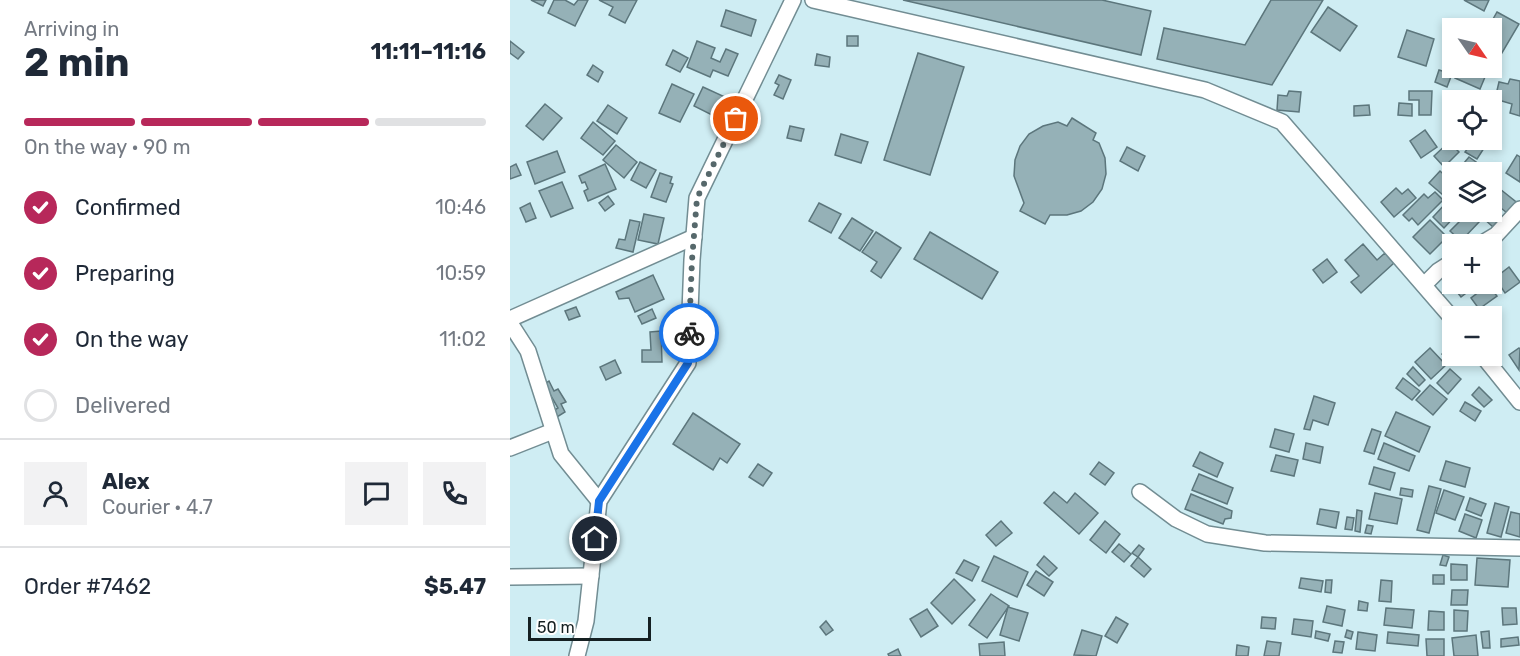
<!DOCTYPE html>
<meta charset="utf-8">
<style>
body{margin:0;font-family:Rubik,sans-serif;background:#f2f2f3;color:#1f2937;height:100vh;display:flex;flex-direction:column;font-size:22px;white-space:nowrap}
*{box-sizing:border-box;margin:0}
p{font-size:20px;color:#747a83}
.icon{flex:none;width:33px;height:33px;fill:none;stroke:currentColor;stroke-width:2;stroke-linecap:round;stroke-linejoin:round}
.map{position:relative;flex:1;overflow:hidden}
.drawer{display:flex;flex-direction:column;background:#fff;width:510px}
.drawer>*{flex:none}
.needle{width:39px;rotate:124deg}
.fabs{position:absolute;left:932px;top:18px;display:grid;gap:12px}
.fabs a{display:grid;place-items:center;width:60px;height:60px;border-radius:0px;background:#fff;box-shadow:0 3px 9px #0003;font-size:30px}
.scale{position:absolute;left:18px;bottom:15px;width:123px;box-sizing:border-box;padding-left:6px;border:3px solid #152022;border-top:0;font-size:16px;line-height:21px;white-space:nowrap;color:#152022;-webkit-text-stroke:4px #fff;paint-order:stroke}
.pin{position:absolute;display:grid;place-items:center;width:51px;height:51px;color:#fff;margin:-26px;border:3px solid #fff;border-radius:50%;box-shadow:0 2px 6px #0007}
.courier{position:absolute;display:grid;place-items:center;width:60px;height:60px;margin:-30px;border:4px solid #1a73e8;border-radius:50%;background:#fff;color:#222;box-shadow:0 2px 8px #0007}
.headline em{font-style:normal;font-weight:700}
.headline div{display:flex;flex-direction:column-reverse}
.headline{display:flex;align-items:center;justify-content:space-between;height:102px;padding:0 24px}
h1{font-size:39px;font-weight:700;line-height:45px}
.bar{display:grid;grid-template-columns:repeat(4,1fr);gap:9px 6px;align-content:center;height:72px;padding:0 24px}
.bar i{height:8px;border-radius:4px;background:#e0e1e3}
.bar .current{background:#b7285a}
.bar p{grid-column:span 4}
.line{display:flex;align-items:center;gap:15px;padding:0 24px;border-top:2px solid #e0e1e3}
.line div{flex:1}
.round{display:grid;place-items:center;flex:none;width:63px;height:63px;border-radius:0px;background:#f2f2f3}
ol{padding:0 24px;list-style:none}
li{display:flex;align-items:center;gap:18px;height:66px}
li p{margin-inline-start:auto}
li .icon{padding:6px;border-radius:50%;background:#b7285a;color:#fff;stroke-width:4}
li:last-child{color:#747a83}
li i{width:33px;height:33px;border:3px solid #e0e1e3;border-radius:50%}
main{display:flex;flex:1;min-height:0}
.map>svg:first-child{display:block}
.building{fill:#95b1b7;stroke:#5c767c;stroke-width:1.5}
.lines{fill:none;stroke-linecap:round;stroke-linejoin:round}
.street-casing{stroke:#728d93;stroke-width:18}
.street{stroke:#fff;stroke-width:15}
.done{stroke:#56686b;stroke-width:6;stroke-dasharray:0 10.8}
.route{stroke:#1a73e8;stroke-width:8}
</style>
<main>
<section class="drawer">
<div class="headline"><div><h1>2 min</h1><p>Arriving in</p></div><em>11:11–11:16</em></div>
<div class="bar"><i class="current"></i><i class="current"></i><i class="current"></i><i></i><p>On the way · 90 m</p></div>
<ol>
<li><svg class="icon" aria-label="check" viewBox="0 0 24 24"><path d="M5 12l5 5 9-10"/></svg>Confirmed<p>10:46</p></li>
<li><svg class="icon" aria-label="check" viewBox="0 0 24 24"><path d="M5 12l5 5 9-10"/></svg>Preparing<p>10:59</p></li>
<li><svg class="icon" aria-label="check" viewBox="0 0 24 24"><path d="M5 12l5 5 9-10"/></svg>On the way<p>11:02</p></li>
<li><i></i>Delivered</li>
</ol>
<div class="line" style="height:108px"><a class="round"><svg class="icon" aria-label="person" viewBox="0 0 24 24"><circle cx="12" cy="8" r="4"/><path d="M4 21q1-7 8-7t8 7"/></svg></a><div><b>Alex</b><p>Courier · 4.7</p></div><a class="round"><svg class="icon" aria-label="chat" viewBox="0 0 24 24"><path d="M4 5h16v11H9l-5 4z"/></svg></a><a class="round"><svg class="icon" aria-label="phone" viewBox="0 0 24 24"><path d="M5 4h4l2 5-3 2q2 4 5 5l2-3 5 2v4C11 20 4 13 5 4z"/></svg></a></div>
<div class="line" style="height:78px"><div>Order #7462</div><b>$5.47</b></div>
</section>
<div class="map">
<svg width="1010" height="656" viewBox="0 0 1010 656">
<rect width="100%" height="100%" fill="#cfedf3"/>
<g class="building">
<path d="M21 0H36L33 6Z"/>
<path d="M44 0H55L64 5 68 0H78L65 26 38 13Z"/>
<path d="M89 0H127L115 23 99 15 103 7Z"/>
<path d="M393 0H592L641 11 631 55Z"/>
<path d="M761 0H813L762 85 647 59 654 28 735 45Z"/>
<path d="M954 0H979L974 11Z"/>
<path d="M818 7 847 26 830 51 801 32Z"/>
<path d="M216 10 246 20 241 36 211 26Z"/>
<path d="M987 12 1009 24 986 63 981 60V28H978Z"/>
<path d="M897 30 924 39 916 66 888 57Z"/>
<rect x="337" y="36" width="11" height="10"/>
<path d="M0 41 14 52 8 59 0 53Z"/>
<path d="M187 41 205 48 201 58 210 62 216 49 228 54 218 76 203 70 200 77 177 67Z"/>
<path d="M163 50 178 58 170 72 156 65Z"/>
<path d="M408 53 454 67 420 175 374 160Z"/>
<path d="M307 54 320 57 319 67 305 65Z"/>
<path d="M83 65 93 72 88 82 77 75Z"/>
<path d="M949 68 975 77 970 89 945 78Z"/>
<path d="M929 70 942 74 937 87 925 82Z"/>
<path d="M269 75 281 80 273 99 264 95 269 85 265 83Z"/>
<path d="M1000 79 1010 81V116L1000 113 1002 104 985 99 989 82 998 84Z"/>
<path d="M162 84 184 94 170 122 149 113Z"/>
<path d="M193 87 215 97 206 117 184 106Z"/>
<path d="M779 91 791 92 789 112 767 110 768 95 777 96Z"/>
<path d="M899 91H922L921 115H909V100H899Z"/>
<path d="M954 95 955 99H965V100H942V96Z"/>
<path d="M935 102H942V113L935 114Z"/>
<path d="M889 103 902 104V116L888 115Z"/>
<path d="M35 104 52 118 33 140 16 126Z"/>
<path d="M98 105 117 118 107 134 87 121Z"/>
<path d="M859 105 860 115 844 116V106Z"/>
<path d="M562 118 586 133 583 140 589 143 595 158 596 174 592 189 583 202 571 211 557 215H540L535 224 510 211 514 203 504 176 505 160 510 146 519 134 533 126 548 122 557 126Z"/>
<path d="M83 122 105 141 93 155 71 138Z"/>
<path d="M280 126 294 129 291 141 277 138Z"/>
<path d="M915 130 927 147 911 158 900 141Z"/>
<path d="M331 134 358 142 351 163 325 155Z"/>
<path d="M964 140H968L976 145 967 159 955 152Z"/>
<path d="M939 142 949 152 934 167 924 156Z"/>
<path d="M106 145 127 162 114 178 93 160Z"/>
<path d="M617 147 635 156 628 171 610 161Z"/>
<path d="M47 151 55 172 25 184 17 162Z"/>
<path d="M1007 155 1010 157V182L996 173Z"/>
<path d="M959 157 966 162 961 169 954 163Z"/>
<path d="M130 162 146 170 136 188 121 180Z"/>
<path d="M6 164 11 175 0 179V167Z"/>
<path d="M95 164 106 189 78 201 74 191 78 189 75 182 72 183 69 176Z"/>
<path d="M930 171 942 182V185L933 195 919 183Z"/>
<path d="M150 173 162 177 160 183 163 184 156 202 141 197Z"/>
<path d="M52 182 63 208 41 217 29 191Z"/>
<path d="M886 188 892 194 898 189 906 198 884 217 871 202Z"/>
<path d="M990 189 1010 205 1002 217 981 200Z"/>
<path d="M925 192 933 200 908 225 902 218 899 221 893 215 914 194 918 198Z"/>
<path d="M98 196 104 204 95 211 89 203Z"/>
<path d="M20 203 26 218 16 222 10 208Z"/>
<path d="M309 203 331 214 321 233 299 221Z"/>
<path d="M936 203 942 209V212L947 214 934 228 923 217Z"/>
<path d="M981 208 992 216 983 227 973 218 978 212H981Z"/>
<path d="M959 212 969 222 951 241 940 231Z"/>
<path d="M134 214 154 218 148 244 128 240Z"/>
<path d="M342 218 363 231 350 251 329 238Z"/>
<path d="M120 220 130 222 123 252 106 248 109 239 115 240Z"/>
<path d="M920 220 937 237 920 254 903 237Z"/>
<path d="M366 232 391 248 371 278 361 271 367 262 352 252Z"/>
<path d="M420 232 488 272 472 299 404 259Z"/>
<path d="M853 244 867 260 875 253 884 263 851 293 841 282 849 276 835 260Z"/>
<path d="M817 259 827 272 813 283 803 270Z"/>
<path d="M999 267 1010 282 995 293 985 278Z"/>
<path d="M143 275 154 299 125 312 119 298 109 299 106 292Z"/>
<path d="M942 282V284H968L951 297 940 283Z"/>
<path d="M978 285 987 296 969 309 961 298Z"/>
<path d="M66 307 70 316 59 320 55 311Z"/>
<path d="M142 309 146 318 132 324 128 316Z"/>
<path d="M151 331 152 362H132V350H141L140 332Z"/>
<path d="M941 346 942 356H947L939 362 932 354Z"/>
<path d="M920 348 936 365 921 379 905 362Z"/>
<path d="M1009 348 1010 349 1009 370 999 355Z"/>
<path d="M105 360 111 373 96 380 90 367Z"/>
<path d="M903 367 915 380 909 386 897 374Z"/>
<path d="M940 369 951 379 938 394 927 383Z"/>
<path d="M893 378 910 391 902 400 886 388Z"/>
<path d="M39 381 44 391 48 389 56 402 51 404 55 412 47 417 43 411 48 408 34 384Z"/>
<path d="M920 385 937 399 923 415 906 400Z"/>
<path d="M969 387 982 400 974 407 962 395Z"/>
<path d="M804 396 825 403 818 425 803 420 800 430 794 429Z"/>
<path d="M955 402 971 411 965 421 950 411Z"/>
<path d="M886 412 920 427 909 452 875 436Z"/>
<path d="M183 413 230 444 217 463 210 458 203 470 163 444Z"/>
<path d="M765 429 784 434 779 452 760 447Z"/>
<path d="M862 429 871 432 864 454 854 451Z"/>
<path d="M796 443 813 447 810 463 793 459Z"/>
<path d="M874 443 905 456 899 471 868 459Z"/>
<path d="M690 452 713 463 707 477 683 466Z"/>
<path d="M766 455 788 460 784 476 761 471Z"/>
<path d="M936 461 960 468 955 487 930 480Z"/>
<path d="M589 462 604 473 595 485 580 474Z"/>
<path d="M248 464 262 473 253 486 239 477Z"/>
<path d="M864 467 885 473 880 490 859 484Z"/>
<path d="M689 474 723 488 717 504 682 490Z"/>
<path d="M919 486 931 489 919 533 907 530Z"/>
<path d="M891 488 903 490 902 497 890 495Z"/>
<path d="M934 490 954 497 945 520 926 513Z"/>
<path d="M544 492 557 503 565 493 588 513 569 534 534 503Z"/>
<path d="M865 493 892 499 887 524 859 519Z"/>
<path d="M681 494 722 511 721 518 715 519 713 524 675 509Z"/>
<path d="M960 498 976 504 971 516 956 510Z"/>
<path d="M985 503 999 507 991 537 977 533Z"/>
<path d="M810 509 829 512 826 528 807 524Z"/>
<path d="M847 510 852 511 850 532 845 531Z"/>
<path d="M1001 512 1010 514V537L996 533Z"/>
<path d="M955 514 972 520 966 538 949 531Z"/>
<path d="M837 517 844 518 842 530 835 529Z"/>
<path d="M491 521 502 533 486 546 476 535Z"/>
<path d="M595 521 610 534 596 553 580 540Z"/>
<path d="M857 525 863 526 861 534 855 533Z"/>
<path d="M609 544 621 554 614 562 602 552Z"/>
<path d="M629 545 634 549 628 557 622 553Z"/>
<path d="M933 555 939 557 936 566 930 565Z"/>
<path d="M484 556 518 572 507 597 472 581Z"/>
<path d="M534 556 547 568 539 576 527 565Z"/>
<path d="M628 557 641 569 634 577 621 566Z"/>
<path d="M967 558 1000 560 998 587 965 585Z"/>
<path d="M454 560 469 567 462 581 446 573Z"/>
<path d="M941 564 957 565V580H941Z"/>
<path d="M526 571 543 582 534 596 517 585Z"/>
<rect x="923" y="575" width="11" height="9"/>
<path d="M791 578 813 581 811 592 789 588Z"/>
<path d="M444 579 465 600 442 624 421 603Z"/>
<path d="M816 580H822L821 593 815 592Z"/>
<path d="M871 580 882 581 881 602 869 601Z"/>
<path d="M942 590H958L957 605H941Z"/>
<path d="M481 594 499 606 477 638 459 625Z"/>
<path d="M849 601 858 603 857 611 848 610Z"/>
<path d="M817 606 835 610 832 626 813 622Z"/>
<path d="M498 607 518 613 509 641 490 635Z"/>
<path d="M876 608 904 610 902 628 874 625Z"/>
<path d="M992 608H1006L1007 624 993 625Z"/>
<path d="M417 609 428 626 411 637 400 619Z"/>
<path d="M944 610 958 611 957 631H944Z"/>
<path d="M919 611 934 612V630H918Z"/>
<path d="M606 617 618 624 607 643 595 636Z"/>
<path d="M752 617 766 618 765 629 751 628Z"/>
<path d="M784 619 803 621 801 637 782 634Z"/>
<path d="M316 621 323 630 316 635 310 627Z"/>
<path d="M572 630 592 636 586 656 564 655Z"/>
<path d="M837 630 843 632 841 639 835 637Z"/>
<path d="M806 631 820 634 818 641 805 638Z"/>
<path d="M979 631 980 648H973L971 632Z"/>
<path d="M848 632 867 635 865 651 846 649Z"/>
<path d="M878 632 909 635 908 646 877 643Z"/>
<path d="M966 635 968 656H944L942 638Z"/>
<path d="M1008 637 1009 645 991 647V639Z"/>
<path d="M916 639H934V656H917Z"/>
<path d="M757 641 771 643 769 656H754Z"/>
<path d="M825 641 834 642 832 653 823 652Z"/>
<path d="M494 642 495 656H470L469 644Z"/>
<path d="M727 645 739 647 738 656H726Z"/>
<path d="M388 649 391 656H379L378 654Z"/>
</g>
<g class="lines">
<g class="street-casing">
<g id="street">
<path d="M303 0 695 90 772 122 942 318"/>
<path d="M971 244 986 235 1010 209"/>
<path d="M915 284 928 271 942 262"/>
<path d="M0 319 184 237"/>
<path d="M0 323 18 351 51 454 89 501"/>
<path d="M973 356 1010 402"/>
<path d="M0 448 43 431"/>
<path d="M630 492 666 519 697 534 755 543 1010 548"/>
<path d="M0 577 81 576"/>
<path d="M67 656 76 621 89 501 178 363 182 260 187 198 283 0"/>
</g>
</g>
<use href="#street" class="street"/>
</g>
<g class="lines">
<path class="done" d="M179 333 182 260 187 198 226 119"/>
<path class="route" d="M85 539 89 501 178 363 179 333"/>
</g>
</svg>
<div class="fabs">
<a><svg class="needle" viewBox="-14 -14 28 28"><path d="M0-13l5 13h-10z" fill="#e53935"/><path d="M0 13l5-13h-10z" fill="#747a83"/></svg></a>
<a><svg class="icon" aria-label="locate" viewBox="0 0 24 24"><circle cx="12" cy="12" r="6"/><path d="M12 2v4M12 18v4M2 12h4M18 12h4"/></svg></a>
<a><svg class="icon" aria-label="layers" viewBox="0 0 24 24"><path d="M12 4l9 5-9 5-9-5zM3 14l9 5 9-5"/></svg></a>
<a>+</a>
<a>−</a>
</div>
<div class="scale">50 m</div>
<div class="pin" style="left:226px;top:119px;background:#ea580c"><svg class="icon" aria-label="bag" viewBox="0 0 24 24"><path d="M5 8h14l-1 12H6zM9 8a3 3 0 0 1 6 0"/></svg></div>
<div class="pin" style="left:85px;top:539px;background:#1f2937"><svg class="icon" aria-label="home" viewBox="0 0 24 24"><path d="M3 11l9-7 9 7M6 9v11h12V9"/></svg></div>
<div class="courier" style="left:179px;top:333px"><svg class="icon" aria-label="bike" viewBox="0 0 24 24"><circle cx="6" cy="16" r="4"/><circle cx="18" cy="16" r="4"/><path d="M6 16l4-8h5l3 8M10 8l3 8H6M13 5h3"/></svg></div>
</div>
</main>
